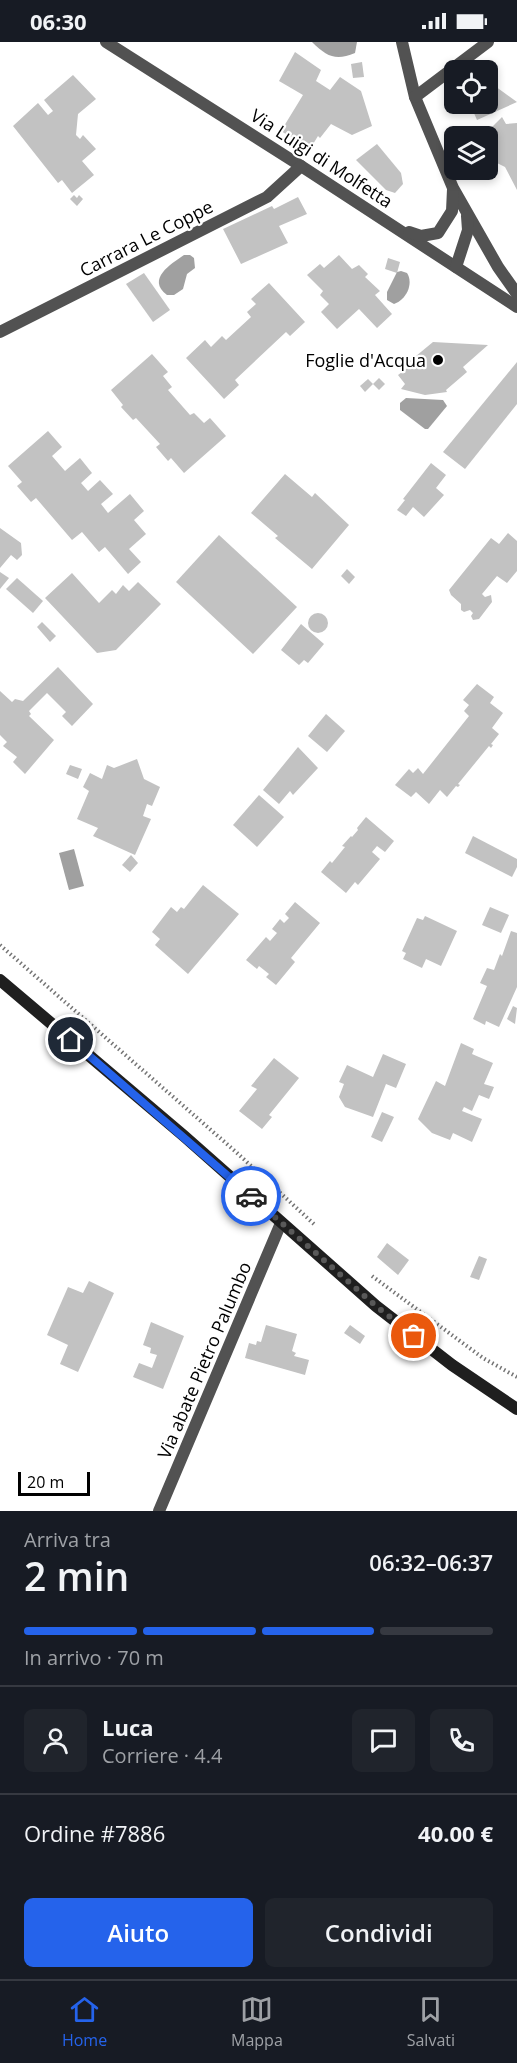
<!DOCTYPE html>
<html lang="it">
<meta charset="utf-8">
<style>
body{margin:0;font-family:"Open Sans",sans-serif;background:#20242c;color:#f1f3f6;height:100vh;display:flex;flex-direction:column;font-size:22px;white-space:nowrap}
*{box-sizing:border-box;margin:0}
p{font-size:20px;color:#9ea1a6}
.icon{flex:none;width:33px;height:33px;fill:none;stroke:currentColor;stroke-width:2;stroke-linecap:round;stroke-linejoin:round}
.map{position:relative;height:1469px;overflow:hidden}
.side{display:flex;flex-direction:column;background:#171b24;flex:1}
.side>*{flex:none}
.controls{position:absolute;left:444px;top:18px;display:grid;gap:12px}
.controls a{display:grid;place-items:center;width:54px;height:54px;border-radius:9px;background:#171b24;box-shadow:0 3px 9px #0003;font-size:30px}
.scale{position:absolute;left:18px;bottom:15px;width:72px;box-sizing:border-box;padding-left:6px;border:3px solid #000;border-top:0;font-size:16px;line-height:21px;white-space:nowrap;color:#000;-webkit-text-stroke:4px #fff;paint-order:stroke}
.pin{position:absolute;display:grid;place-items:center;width:51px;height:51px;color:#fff;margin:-26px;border:3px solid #fff;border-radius:50%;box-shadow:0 2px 6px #0007}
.courier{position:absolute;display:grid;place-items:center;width:60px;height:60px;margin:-30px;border:4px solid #2563eb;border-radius:50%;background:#fff;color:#222;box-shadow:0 2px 8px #0007}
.head em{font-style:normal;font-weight:600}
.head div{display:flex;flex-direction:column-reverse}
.head{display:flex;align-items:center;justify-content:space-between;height:102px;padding:0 24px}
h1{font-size:39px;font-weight:600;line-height:45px}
.bar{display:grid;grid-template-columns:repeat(4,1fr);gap:9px 6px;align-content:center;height:72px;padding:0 24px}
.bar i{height:8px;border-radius:4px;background:#363941}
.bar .current{background:#2563eb}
.bar p{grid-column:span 4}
.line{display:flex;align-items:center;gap:15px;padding:0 24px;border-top:2px solid #363941}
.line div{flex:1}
.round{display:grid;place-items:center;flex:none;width:63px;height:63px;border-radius:9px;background:#20242c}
.cta{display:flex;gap:12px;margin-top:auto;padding:12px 24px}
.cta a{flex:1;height:69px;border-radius:9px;background:#2563eb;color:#fff;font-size:24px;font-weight:600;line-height:69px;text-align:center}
.cta a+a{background:#20242c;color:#f1f3f6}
.status{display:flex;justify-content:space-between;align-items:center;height:42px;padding:0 30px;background:#171b24;direction:ltr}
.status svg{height:16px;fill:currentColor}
.tab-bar{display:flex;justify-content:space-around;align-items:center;height:84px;border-top:2px solid #363941;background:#171b24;font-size:16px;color:#9ea1a6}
.tab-bar a{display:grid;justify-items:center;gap:3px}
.tab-bar .current{color:#2563eb}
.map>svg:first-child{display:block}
.water{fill:#a0a0a0}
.building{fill:#c2c2c2}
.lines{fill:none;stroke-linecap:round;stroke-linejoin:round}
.path{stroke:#747474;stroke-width:4;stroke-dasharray:1.5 3;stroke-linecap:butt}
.minor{stroke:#525252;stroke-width:12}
.secondary{stroke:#1f1f1f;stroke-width:12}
.done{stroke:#595959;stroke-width:6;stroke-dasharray:0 10.8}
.route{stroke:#2563eb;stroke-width:8}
.poi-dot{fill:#000;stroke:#fff;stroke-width:2}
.labels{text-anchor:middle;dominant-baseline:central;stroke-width:4.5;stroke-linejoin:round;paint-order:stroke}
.street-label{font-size:18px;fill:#000;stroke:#fff}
.poi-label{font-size:18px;fill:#000;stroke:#fff;text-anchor:end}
</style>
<div class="status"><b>06:30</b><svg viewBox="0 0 49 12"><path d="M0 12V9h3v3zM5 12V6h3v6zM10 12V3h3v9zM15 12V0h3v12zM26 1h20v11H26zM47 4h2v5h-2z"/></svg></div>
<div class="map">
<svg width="517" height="1469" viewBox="0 0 517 1469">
<rect width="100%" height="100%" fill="#fff"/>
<g class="water">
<path d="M312 0H357L355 11C336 19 327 15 312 0Z"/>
<path d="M184 213H190L194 216 195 226 187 232 183 247 174 253H167C146 237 171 222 184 213Z"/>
<path d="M401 229 407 231C414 242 406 258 394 262L387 258V250L397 230Z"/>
<path d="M406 356 443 358 447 364 428 387H425L400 368V361Z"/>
<path d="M74 807 84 844 69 848 59 811Z"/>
</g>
<g class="building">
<path d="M295 10 321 28 316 39 330 48 340 35 361 49 372 84 352 93 331 82 320 96 318 94 310 107 281 89 303 53 279 39Z"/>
<path d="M362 20 364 35 353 36 351 22Z"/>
<path d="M73 33 96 57 78 72 76 93 80 97 83 93 96 107 82 119 94 133 72 151 62 138 58 141 13 84 38 61 48 73 53 69 44 58Z"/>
<path d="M488 39 517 60 477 78 470 62H488Z"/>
<path d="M502 75 506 82 517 81V148L505 125 495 120 488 110V93L489 88Z"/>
<path d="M377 102 401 131 403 142 395 151 386 148 356 118Z"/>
<path d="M74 153 77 156 79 153 83 157 77 164 70 157Z"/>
<path d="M298 155 307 172 279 184 288 201 241 222 223 187 272 164 274 167Z"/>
<path d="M339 213 352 227 359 223 368 232 365 235 380 249 375 253 392 272 377 286 359 267 337 287 321 270 329 262 320 253 323 249 307 233 320 222 324 226Z"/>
<path d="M388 216 400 220 397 231 385 227Z"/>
<path d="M144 231 170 268 153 280 126 242Z"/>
<path d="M269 241 305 280 290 294 286 290 235 338 239 343 224 357 186 316 205 298 211 305 222 294 226 298 251 275 247 270 256 262 251 257Z"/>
<path d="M433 300 488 303 463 325 467 330 446 348 447 350 425 353 401 347 405 342 398 333 413 322 410 319Z"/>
<path d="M152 312 168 330 163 334 172 345 168 348 190 373 194 371 204 381 210 376 226 394 184 431 171 416 168 419 156 405 160 402 136 376 133 378 121 365 123 363 111 348Z"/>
<path d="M517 320V362L465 427 443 410Z"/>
<path d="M379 336 385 342 379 348 373 342Z"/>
<path d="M368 337 373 342 365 350 360 344Z"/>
<path d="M48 389 62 405 52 414 65 429 80 416 92 431 81 441 88 449 100 438 113 452 101 462 108 471 130 452 144 469 134 478 146 492 129 507 141 520 128 532 105 505 99 510 82 490 72 498 36 456 31 460 17 444 22 440 8 424Z"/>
<path d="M431 421 446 433 436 446 444 453 424 475 413 465 406 474 397 468 405 458 403 457Z"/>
<path d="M285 432 312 455 315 451 349 483 312 527 275 496 278 494 251 471Z"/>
<path d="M0 486 21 501 22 513 17 518 11 513 0 526Z"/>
<path d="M508 491 517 499V529L507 541 497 534 482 552 485 555 491 553 492 560 479 577 473 578 471 574 473 571 470 568 464 570 461 568V562L451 553 449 548 491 496 499 502Z"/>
<path d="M219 493 297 565 253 612 176 540Z"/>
<path d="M347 527 355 535 349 542 341 534Z"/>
<path d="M0 530 9 536 0 547Z"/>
<path d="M72 531 99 561 112 548 116 552 123 543 129 549 138 540 161 562 116 608 97 611 45 556Z"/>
<path d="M17 536 43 559 33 571 6 547Z"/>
<circle cx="318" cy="581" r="10"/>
<path d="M42 580 56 594 50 600 37 585Z"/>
<path d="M301 582 324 602 308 621 304 618 299 623 281 608Z"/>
<path d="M58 625 93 662 72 684 62 674 66 670 47 651 29 669 31 672 29 674 54 698 25 732 13 720 17 715 3 704 7 700 0 693V649L12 660 15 657 23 659Z"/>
<path d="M477 642 494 655 490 661 503 671 492 686 499 692 491 702 493 703 491 706 489 704 458 742 460 743 458 745 456 744 447 755 440 748 429 762 416 750 411 755 395 743 409 727 413 731 418 726 423 732 469 674 464 669 469 663 463 658Z"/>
<path d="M326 672 345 689 327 710 308 694Z"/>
<path d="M298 705 318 726 293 753 290 749 279 762 263 748Z"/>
<path d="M137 717 144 737 160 745 152 764 147 762 143 774 151 777 135 813 93 794 98 786 77 777 89 749 83 745 90 731 102 737 107 723 114 726Z"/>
<path d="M70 723 82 727 78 737 66 732Z"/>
<path d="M259 753 284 775 257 805 233 783Z"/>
<path d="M366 775 394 799 385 810 377 804 372 810 380 817 358 843 355 840 346 851 321 830 330 819 332 821 345 805 342 804 351 794 352 795 358 788 357 786Z"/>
<path d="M473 794 517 817V825L512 835 465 811Z"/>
<path d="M131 813 138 821 130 830 122 823Z"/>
<path d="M203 843 239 872 188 932 155 903 160 897 152 890 171 865 177 870 181 865 184 867Z"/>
<path d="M295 860 320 881 291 916 295 920 276 943 266 935 269 932 259 924 257 927 246 918 266 895 270 899 277 891 272 887 280 877 284 881 289 876 285 872Z"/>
<path d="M490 865 509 873 501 891 482 883Z"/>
<path d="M425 874 457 889 441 924 426 917 422 926 403 917 406 911 402 909 417 876 423 878Z"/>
<path d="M511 889 517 891V945L499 985 486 979 485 983 473 977 487 944 480 941 487 926 494 928 500 912 502 914Z"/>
<path d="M513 964 517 966 515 982 507 977Z"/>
<path d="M461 1001 474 1007 472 1012 493 1021 484 1042 494 1045 489 1057 479 1053 472 1069 464 1065 462 1069 482 1077 472 1100 453 1091 450 1098 432 1091 418 1077 436 1039 445 1044Z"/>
<path d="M383 1012 406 1022 396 1046 386 1042 373 1075 345 1065 339 1055 344 1042 339 1040 347 1023 373 1035Z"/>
<path d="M274 1016 299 1036 269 1073 272 1075 262 1087 239 1069 257 1047 251 1044Z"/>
<path d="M382 1070 394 1075 382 1100 371 1095Z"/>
<path d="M387 1201 409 1218 398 1233 377 1215Z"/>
<path d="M479 1214 487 1217 479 1238 470 1235Z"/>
<path d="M89 1239 114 1251 78 1330 60 1322 68 1303 47 1293 68 1245 83 1251Z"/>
<path d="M151 1280 184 1294 163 1347 133 1335 139 1321 152 1326 157 1313 150 1311 151 1306 143 1303Z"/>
<path d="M266 1283 297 1292 292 1309 296 1311 294 1314 309 1318 305 1333 245 1316 249 1301 256 1303 257 1299 261 1300Z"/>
<path d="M350 1283 365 1294 360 1302 344 1291Z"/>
</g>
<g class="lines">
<g class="path">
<path d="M0 903 236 1110 315 1183"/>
<path d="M372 1234 483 1316 517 1335"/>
</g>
<g class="minor">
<path d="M106 0 301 124 517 265"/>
<path d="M402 0 415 55 453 146 498 225 517 252"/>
<path d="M415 55 488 0"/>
<path d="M409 190 421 194 438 191 452 169 453 147"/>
<path d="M456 225 468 188 467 174"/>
<path d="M0 290 267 155 301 124"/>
<path d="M159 1469 281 1181"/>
</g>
<path class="secondary" d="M0 938 184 1094 376 1264 452 1323 517 1367"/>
</g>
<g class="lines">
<path class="done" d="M251 1154 376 1264 414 1294"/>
<path class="route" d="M71 998 251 1154"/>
</g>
<circle class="poi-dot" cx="438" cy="318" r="6"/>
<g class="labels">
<g class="street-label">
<text transform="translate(322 116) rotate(33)">Via Luigi di Molfetta</text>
<text transform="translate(146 196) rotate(-27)">Carrara Le Coppe</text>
<text transform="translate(204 1318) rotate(-67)">Via abate Pietro Palumbo</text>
</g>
<g class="poi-label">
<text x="426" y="318">Foglie d'Acqua</text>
</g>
</g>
</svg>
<div class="controls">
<a><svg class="icon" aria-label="locate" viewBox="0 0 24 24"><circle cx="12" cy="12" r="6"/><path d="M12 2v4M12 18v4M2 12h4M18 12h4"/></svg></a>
<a><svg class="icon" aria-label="layers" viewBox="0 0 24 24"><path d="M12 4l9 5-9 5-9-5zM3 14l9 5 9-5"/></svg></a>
</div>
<div class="scale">20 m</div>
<div class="pin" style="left:414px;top:1294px;background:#ea580c"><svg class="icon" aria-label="bag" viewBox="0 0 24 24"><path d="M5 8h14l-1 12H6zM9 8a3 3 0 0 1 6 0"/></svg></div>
<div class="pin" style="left:71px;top:998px;background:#1f2937"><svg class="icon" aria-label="home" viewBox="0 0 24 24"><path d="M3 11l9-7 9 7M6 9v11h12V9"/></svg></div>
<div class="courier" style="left:251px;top:1154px"><svg class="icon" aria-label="car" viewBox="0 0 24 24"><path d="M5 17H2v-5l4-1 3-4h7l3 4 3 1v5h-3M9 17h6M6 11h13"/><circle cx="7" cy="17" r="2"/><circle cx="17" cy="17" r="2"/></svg></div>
</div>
<section class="side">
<div class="head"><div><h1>2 min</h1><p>Arriva tra</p></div><em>06:32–06:37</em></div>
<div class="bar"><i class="current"></i><i class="current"></i><i class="current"></i><i></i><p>In arrivo · 70 m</p></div>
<div class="line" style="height:108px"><a class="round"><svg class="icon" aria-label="person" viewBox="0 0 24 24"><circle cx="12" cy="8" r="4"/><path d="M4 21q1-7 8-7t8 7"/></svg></a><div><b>Luca</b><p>Corriere · 4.4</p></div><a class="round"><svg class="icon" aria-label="chat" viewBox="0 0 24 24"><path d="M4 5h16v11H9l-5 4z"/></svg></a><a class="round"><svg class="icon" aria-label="phone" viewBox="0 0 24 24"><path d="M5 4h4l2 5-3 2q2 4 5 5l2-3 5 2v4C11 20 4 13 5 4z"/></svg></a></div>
<div class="line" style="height:78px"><div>Ordine #7886</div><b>40.00 €</b></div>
<div class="cta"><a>Aiuto</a><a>Condividi</a></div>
</section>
<nav class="tab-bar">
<a class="current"><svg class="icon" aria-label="home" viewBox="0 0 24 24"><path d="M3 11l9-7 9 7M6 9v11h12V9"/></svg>Home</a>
<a><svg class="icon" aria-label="map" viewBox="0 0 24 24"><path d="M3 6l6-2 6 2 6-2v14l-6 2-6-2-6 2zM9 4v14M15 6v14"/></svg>Mappa</a>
<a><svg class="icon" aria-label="saved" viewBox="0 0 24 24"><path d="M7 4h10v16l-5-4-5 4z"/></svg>Salvati</a>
</nav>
